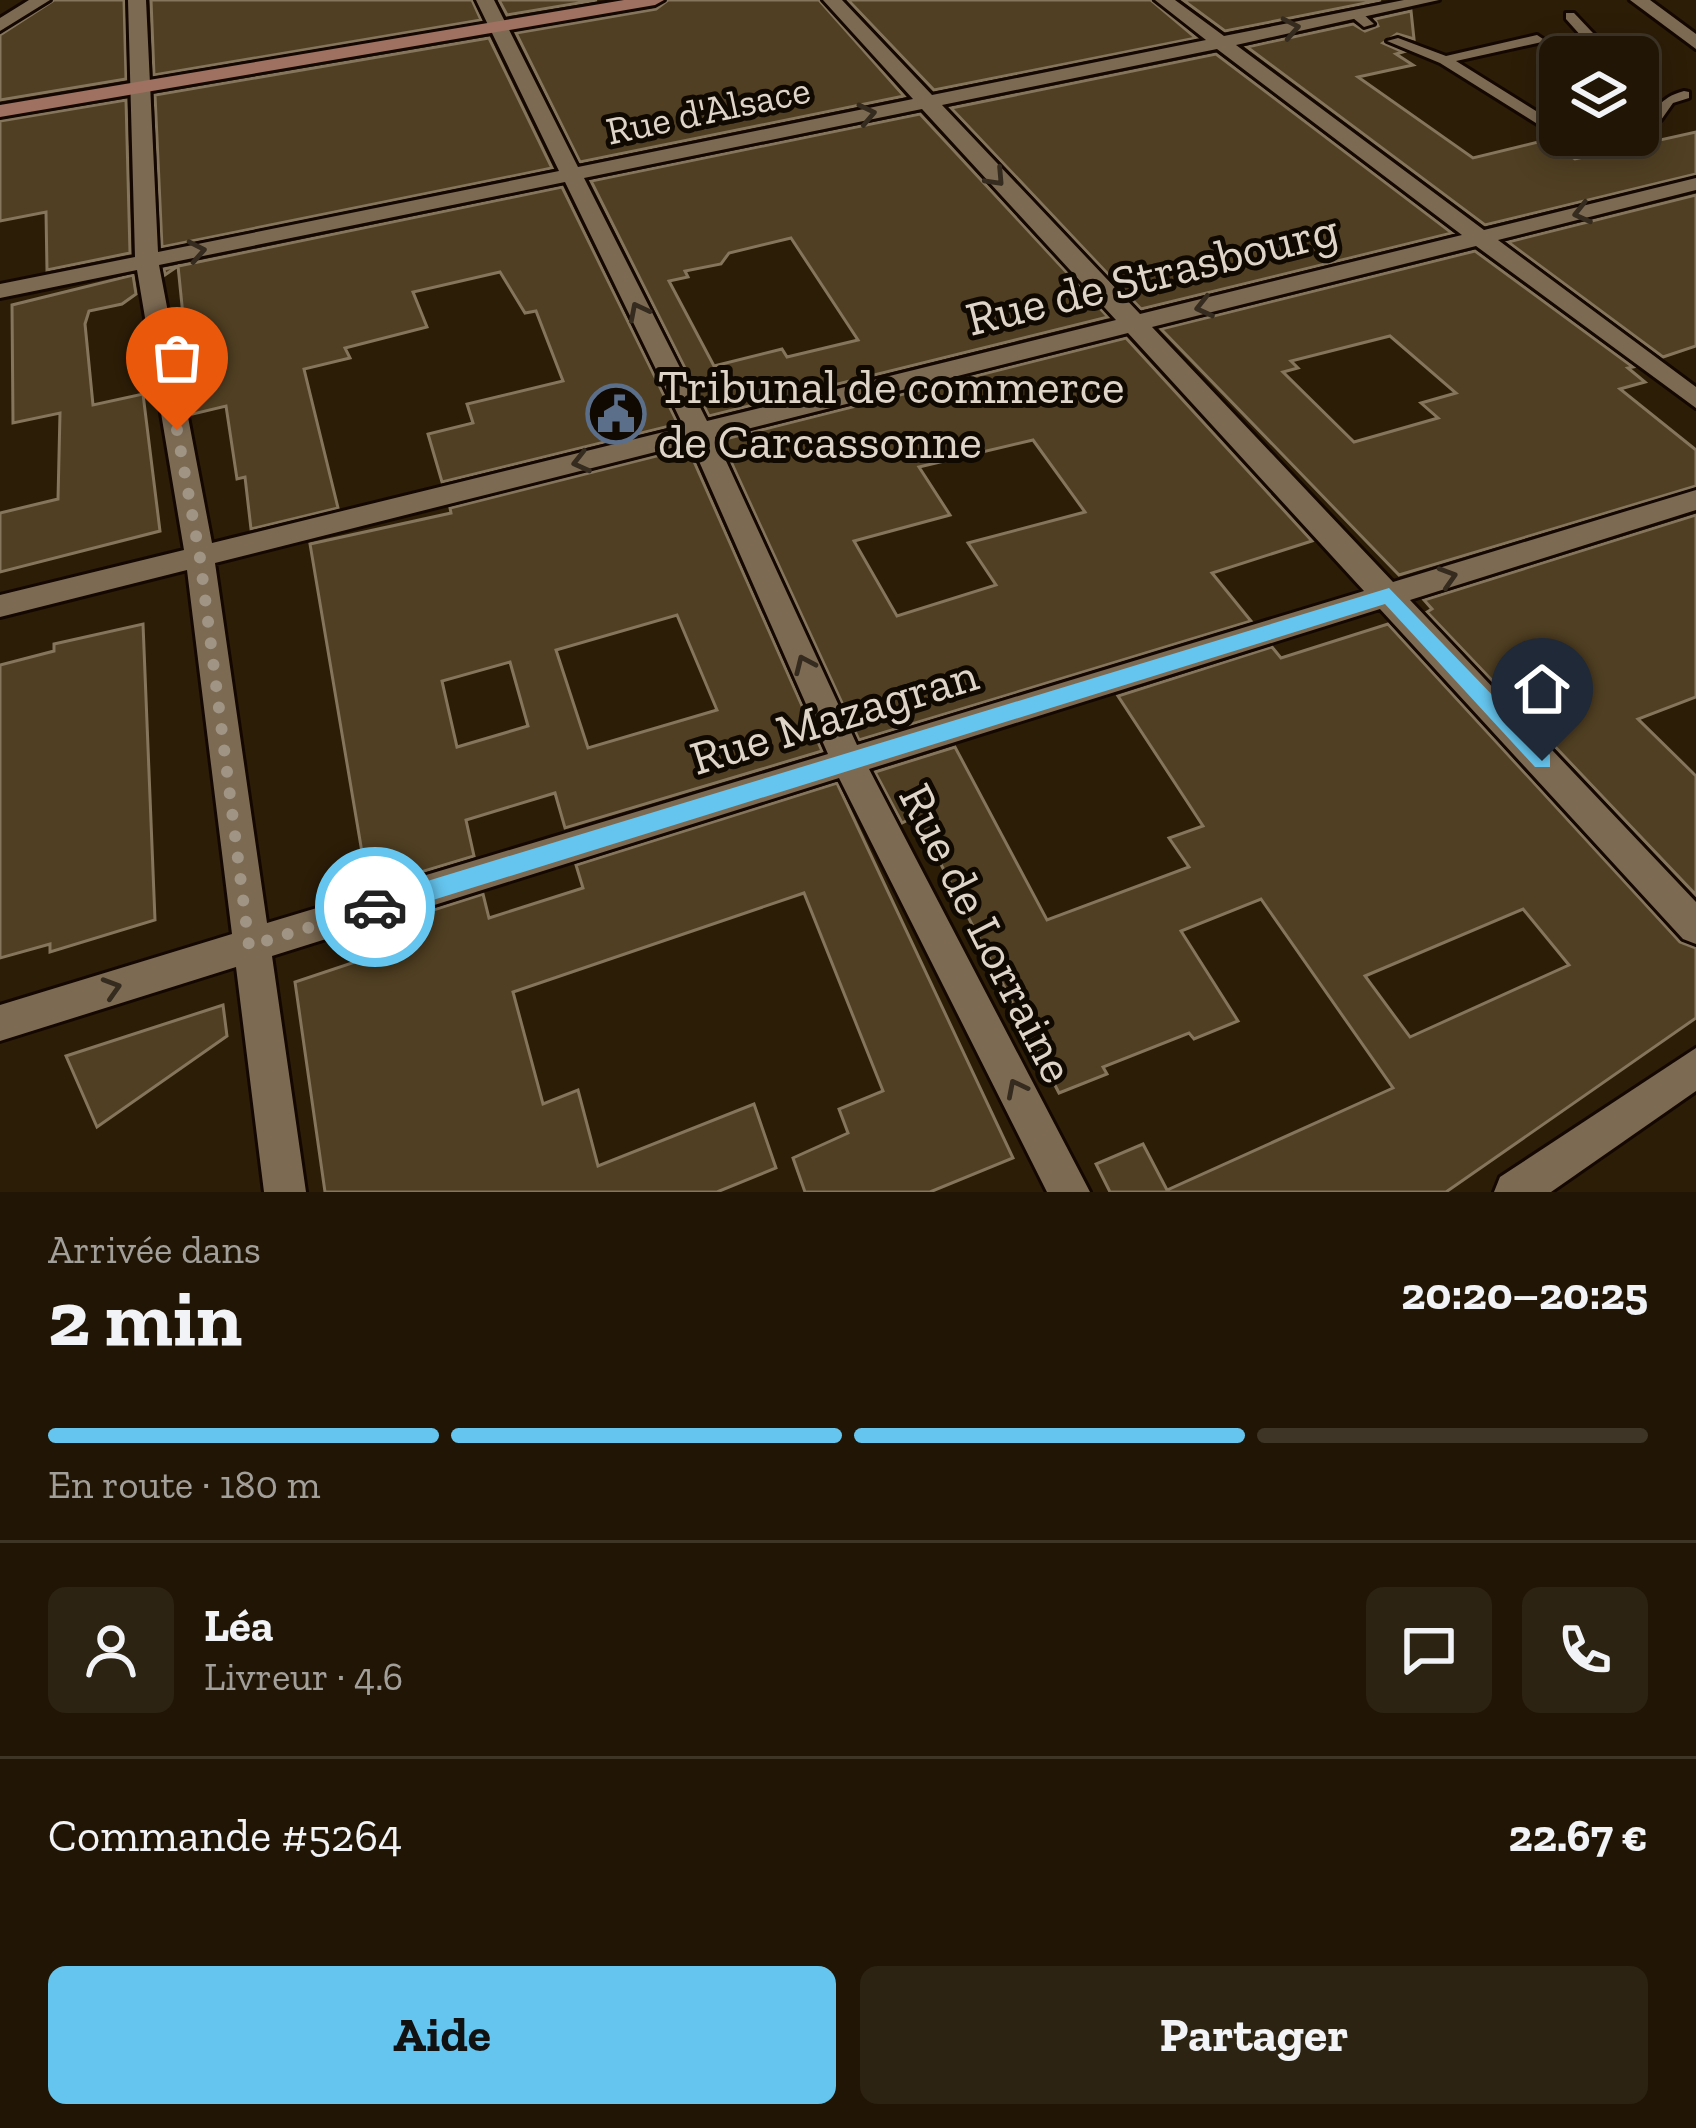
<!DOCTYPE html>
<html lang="fr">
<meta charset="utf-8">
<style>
body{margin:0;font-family:"Zilla Slab",serif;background:#2d2313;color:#f1f3f6;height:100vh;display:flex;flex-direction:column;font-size:45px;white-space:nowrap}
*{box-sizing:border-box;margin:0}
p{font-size:39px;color:#a29f9a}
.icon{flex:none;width:66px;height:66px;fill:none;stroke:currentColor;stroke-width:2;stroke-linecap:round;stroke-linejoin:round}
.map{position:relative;height:1192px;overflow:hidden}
.panel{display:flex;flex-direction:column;background:#211605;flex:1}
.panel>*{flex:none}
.buttons{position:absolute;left:1539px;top:36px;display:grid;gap:24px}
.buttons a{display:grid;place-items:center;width:120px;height:120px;border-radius:18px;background:#211605;box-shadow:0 6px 30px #0003,0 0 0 3px #3e3527;font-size:60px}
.pin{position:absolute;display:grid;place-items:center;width:102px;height:102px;color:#fff;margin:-123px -51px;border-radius:50% 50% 50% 0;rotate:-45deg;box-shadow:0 0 12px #0007}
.pin .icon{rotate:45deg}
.courier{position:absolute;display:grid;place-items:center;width:120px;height:120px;margin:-60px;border:9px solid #65c5ee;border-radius:50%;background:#fff;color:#222;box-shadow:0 3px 15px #0007}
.head em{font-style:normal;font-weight:800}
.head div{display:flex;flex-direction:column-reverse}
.head{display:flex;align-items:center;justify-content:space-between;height:204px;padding:0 48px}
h1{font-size:78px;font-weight:800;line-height:90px}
.bar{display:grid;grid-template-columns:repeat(4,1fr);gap:18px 12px;align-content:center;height:144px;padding:0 48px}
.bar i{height:15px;border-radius:9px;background:#3e3527}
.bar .current{background:#65c5ee}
.bar p{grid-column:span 4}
.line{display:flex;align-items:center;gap:30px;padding:0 48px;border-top:3px solid #3e3527}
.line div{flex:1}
.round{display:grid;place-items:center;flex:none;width:126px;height:126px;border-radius:18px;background:#2d2313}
.button{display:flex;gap:24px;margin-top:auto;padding:24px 48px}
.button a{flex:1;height:138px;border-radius:18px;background:#65c5ee;color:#111;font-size:48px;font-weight:800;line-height:138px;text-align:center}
.button a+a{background:#2d2313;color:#f1f3f6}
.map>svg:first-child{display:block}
.building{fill:#503f22;stroke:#85755c;stroke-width:3;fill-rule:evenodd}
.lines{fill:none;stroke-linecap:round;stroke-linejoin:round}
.lane-casing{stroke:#140700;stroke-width:6}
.street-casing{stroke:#140700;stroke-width:6}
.secondary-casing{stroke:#140700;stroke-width:6}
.lane{fill:#7c6a53;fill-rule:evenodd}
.street{fill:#7c6a53;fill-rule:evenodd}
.secondary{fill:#9e7161;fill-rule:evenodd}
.oneway{stroke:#352b1e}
.route{fill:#65c5ee}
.done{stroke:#a09484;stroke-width:12;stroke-dasharray:0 21.6}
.labels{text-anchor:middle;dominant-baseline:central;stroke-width:10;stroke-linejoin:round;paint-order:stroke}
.far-street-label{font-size:39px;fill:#ded4c7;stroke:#0f0902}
.street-label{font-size:48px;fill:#ded4c7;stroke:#0f0902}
.poi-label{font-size:48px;fill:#ded4c7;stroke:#0f0902;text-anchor:start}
</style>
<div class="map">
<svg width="1696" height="1192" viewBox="0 0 1696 1192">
<rect width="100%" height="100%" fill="#2c1d07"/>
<g class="building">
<path d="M54 0H124L126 79 0 100V35Z"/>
<path d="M151 0H472L481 20 154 75Z"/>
<path d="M499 0H597L507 15Z"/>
<path d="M668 0H819L904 96 580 162 516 33 656 9Z"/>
<path d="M848 0H1151L1196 38 934 90Z"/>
<path d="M1183 0H1381L1225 31Z"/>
<path d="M1411 11 1414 39 1397 34 1383 43 1403 52 1396 54 1413 65 1358 77 1473 158 1546 140 1575 159 1696 132V174L1485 225 1247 47 1353 24 1365 31 1378 26 1375 19Z"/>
<path d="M489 38 552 168 162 247 155 95Z"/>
<path d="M1216 54 1452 233 1141 309 951 108Z"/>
<path d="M126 100 130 253 47 270 46 212 0 221V121Z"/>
<path d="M920 114 1108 317 709 416 591 181ZM791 238 858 340 787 357 782 349 714 366 669 281 688 277 685 271 721 264 729 253Z"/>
<path d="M562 187 678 424 442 482 428 434 473 423 467 404 563 381 536 311 525 313 500 272 413 292 427 327 345 348 350 358 304 369 338 508 251 529 245 477 237 479 226 406 193 414 178 266 165 275 164 269Z"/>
<path d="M1696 195V346L1663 357 1508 242Z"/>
<path d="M1475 251 1633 367 1628 368 1645 382 1620 389 1696 450V486L1399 575 1161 329ZM1390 336 1456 393 1421 403 1438 418 1354 442 1283 372 1298 368 1291 361Z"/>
<path d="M133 275 136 294 122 304 89 311 85 324 93 405 143 394 160 531 0 572V513L58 499 60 413 13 423 12 305Z"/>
<path d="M1126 338 1312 541 1212 573 1251 621 859 740 721 440ZM1033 440 1085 512 968 543 996 585 897 616 854 541 950 515 919 467Z"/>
<path d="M688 448 822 751 565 828 555 793 466 820 474 856 368 888 310 544 451 513 450 508ZM677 615 717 710 588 748 556 650ZM510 662 528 726 457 747 442 681Z"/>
<path d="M1696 515V697L1638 719 1696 776V895L1427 612 1432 609 1424 600Z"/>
<path d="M143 624 155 920 50 952V944L0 958V665L54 651V644Z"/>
<path d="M1388 624 1680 942 1696 948V1018L1446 1192H1110L1096 1164 1143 1144 1167 1190 1393 1088 1261 899 1181 931 1238 1021 1194 1039 1189 1033 1103 1067 1107 1074 1059 1093 916 816 902 823 875 772 955 747 1047 920 1189 867 1169 838 1203 826 1118 696 1272 647 1281 658ZM1523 909 1569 965 1410 1037 1365 976Z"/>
<path d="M837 783 1013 1158 930 1192H805L793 1158 848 1133 839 1109 883 1091 804 893 513 992 543 1104 578 1090 598 1166 754 1104 776 1168 717 1192H325L295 982 379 954 374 929 483 894 489 918 583 888 576 865Z"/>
<path d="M223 1005 227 1036 97 1127 66 1056Z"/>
</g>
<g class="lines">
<g class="lane-casing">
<g id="lane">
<path d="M1353 12H1361L1374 24 1364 27 1353 18Z"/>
<path d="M1566 13H1574L1609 50V56H1599L1566 19Z"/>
<path d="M1537 35 1543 39 1542 42 1456 61 1560 126V135H1592L1590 138 1569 139 1555 135 1440 63 1387 41 1398 38 1446 56Z"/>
<path d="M1684 91 1689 92V98L1673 103 1661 120 1638 126V118C1660 112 1657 98 1684 91Z"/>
</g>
</g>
<g class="street-casing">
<g id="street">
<path d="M29 0H50L0 31V18Z"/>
<path d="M128 0H146L158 252 559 171 476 0H494L578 167 913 99 823 0H842L932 95 1206 40 1155 0H1175L1224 36 1404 0H1439L1236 45 1484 230 1696 178V190L1498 240 1696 387V408L1476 246 1152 327 1393 582 1696 490V510L1410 600 1696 902V944L1683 939 1380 609 869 769 1090 1192H1047L839 778 272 956 306 1192H264L236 967 0 1041V1005L232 934 187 570 0 617V595L184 550 137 270 0 298V284L135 257ZM1217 49 1462 235 1140 314 942 105ZM922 109 1116 320 707 421 584 178ZM565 182 684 427 212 543 159 265ZM1128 333 1364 591 857 745 715 437ZM691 443 828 754 267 923 215 563Z"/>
<path d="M1630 0H1650L1696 34V49Z"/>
<path d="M1696 1048V1091L1551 1192H1494L1500 1177Z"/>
</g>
</g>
<g class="secondary-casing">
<path id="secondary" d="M624 0H664L655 5 0 117V105Z"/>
</g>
<use href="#lane" class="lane"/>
<use href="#street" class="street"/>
<use href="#secondary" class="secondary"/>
</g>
<defs><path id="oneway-chevron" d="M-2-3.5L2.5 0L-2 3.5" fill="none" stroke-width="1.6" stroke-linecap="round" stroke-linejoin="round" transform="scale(3)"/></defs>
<g class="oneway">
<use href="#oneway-chevron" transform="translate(1291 28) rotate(-11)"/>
<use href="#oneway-chevron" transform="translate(867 114) rotate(-12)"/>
<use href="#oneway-chevron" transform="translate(996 178) rotate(47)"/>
<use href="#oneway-chevron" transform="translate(1582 213) rotate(166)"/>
<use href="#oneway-chevron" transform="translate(197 251) rotate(-11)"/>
<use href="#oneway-chevron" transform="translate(1204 307) rotate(166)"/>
<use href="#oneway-chevron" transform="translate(638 311) rotate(-117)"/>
<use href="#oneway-chevron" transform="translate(581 462) rotate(166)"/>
<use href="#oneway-chevron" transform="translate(1448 577) rotate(-17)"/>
<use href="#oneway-chevron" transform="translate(804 664) rotate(-114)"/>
<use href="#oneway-chevron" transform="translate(112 988) rotate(-17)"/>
<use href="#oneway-chevron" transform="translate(1016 1088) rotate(-117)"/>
</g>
<path class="route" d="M1389 588 1550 755V767H1535L1385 604 375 918 364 907 375 897Z"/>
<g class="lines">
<path class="done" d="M177 430 200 558 249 946 375 907"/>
</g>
<defs>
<g id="civic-ring" transform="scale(3)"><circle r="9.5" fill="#0f0902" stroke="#5c6f8a" stroke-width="1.5"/><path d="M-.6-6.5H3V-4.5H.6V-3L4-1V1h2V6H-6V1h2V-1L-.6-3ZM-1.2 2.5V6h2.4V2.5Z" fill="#5c6f8a"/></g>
</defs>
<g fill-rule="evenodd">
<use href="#civic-ring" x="616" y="414"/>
</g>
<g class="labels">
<g class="far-street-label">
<text transform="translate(708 110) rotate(-12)">Rue d'Alsace</text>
</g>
<g class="street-label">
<text transform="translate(1152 274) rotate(-14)">Rue de Strasbourg</text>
<text transform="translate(834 716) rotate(-17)">Rue Mazagran</text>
<text transform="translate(987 933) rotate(63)">Rue de Lorraine</text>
</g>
<g class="poi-label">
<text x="658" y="386">Tribunal de commerce<tspan x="658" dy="55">de Carcassonne</tspan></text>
</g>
</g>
</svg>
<div class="buttons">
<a><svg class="icon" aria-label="layers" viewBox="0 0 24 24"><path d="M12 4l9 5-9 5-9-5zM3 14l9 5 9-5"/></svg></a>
</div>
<div class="pin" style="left:177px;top:430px;background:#ea580c"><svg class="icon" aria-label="bag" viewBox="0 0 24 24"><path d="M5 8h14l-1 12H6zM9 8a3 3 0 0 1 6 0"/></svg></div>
<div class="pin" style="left:1542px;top:761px;background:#1f2937"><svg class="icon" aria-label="home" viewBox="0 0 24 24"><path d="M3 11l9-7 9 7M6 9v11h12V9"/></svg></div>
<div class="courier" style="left:375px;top:907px"><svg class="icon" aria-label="car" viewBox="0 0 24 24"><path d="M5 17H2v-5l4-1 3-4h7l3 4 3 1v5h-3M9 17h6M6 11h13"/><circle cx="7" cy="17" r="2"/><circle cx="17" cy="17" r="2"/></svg></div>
</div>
<section class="panel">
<div class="head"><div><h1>2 min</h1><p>Arrivée dans</p></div><em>20:20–20:25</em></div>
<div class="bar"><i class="current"></i><i class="current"></i><i class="current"></i><i></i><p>En route · 180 m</p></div>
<div class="line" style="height:216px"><a class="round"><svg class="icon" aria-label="person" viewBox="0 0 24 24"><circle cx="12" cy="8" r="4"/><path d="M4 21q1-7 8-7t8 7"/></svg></a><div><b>Léa</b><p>Livreur · 4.6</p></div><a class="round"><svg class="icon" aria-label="chat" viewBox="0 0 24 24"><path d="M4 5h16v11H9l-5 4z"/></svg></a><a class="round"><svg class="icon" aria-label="phone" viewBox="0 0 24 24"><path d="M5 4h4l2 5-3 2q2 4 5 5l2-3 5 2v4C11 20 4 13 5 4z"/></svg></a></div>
<div class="line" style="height:156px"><div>Commande #5264</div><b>22.67 €</b></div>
<div class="button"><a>Aide</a><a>Partager</a></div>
</section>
